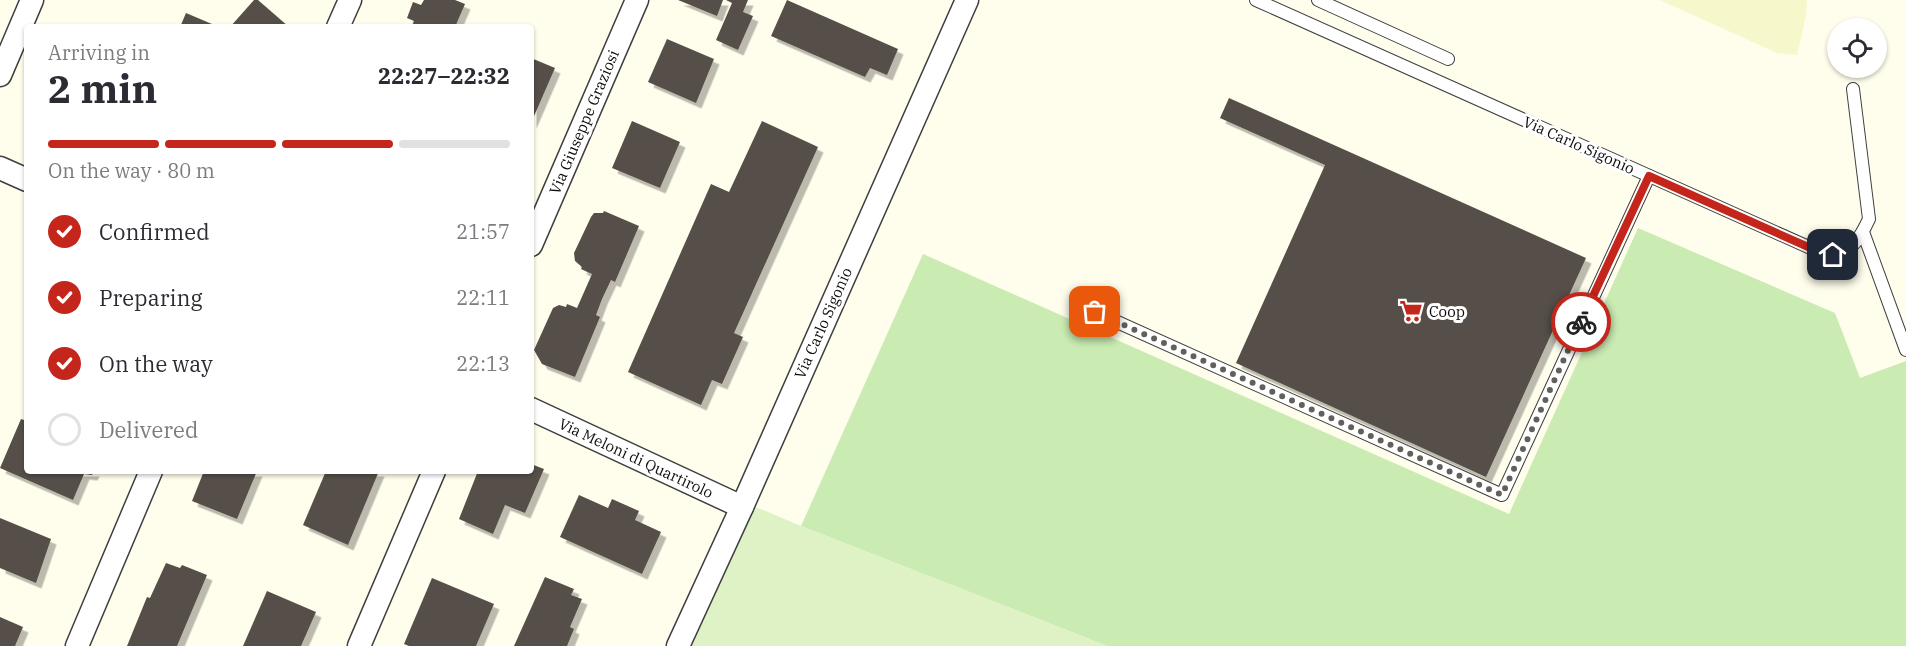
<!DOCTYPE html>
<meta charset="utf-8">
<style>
body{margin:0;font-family:"IBM Plex Serif",serif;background:#f2f2f3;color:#2b2b33;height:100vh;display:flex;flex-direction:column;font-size:22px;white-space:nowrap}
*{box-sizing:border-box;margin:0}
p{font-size:20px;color:#7c7c81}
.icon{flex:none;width:33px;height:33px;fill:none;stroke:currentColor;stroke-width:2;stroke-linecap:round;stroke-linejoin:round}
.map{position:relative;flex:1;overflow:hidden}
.side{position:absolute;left:24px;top:24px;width:510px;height:450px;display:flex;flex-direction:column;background:#fff;border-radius:6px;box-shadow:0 2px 4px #0004}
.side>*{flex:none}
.controls{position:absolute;left:1827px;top:18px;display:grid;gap:12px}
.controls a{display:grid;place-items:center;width:60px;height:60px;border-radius:50%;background:#fff;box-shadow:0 2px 4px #0004;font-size:30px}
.pin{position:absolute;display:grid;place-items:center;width:51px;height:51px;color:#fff;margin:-26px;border-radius:12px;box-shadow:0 3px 9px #0006}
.courier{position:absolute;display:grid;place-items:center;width:60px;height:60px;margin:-30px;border:4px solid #c5261c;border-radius:50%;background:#fff;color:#222;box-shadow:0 2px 8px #0007}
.overview em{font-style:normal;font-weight:700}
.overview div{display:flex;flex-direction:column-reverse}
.overview{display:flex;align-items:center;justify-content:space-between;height:102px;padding:0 24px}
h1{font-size:39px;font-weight:700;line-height:45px}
.bar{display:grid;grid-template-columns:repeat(4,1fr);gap:9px 6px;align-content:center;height:72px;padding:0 24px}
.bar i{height:8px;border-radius:4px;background:#e1e1e2}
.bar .current{background:#c5261c}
.bar p{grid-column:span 4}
ol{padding:0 24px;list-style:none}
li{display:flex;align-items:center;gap:18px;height:66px}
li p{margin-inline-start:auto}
li .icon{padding:6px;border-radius:50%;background:#c5261c;color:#fff;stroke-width:4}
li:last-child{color:#7c7c81}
li i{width:33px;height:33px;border:3px solid #e1e1e2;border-radius:50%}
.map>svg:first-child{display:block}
.farmland{fill:#f6f7ca}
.green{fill:#caecb3}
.pitch{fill:#def2c6}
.building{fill:#564f48;filter:url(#shadow)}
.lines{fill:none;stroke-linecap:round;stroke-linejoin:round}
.service-casing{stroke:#3f3f3f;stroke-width:14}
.minor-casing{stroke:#3f3f3f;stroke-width:25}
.service{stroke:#fff;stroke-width:12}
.minor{stroke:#fff;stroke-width:22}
.done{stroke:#61605a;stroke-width:6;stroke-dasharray:0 10.8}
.route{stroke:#c5261c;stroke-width:8}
.labels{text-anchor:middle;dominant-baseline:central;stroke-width:6;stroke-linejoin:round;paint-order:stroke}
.street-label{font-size:15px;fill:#0c0c0c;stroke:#fff}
.poi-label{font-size:15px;fill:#0c0c0c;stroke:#fff;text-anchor:start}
</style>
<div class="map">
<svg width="1906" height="646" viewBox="0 0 1906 646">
<defs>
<filter id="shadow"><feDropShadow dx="5.5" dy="5.5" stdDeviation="0" flood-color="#0004"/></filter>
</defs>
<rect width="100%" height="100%" fill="#fffdec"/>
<path class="farmland" d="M1660 0H1807L1806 15 1797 55 1777 53Z"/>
<path class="green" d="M1638 228 1835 313 1860 378 1906 361V646H1107L801 526 923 254 1509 514Z"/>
<path class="pitch" d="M751 505 801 526 1107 646H689Z"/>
<g class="building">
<path d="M254 0H258L289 27H230Z"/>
<path d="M424 0H455L465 4 455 27H412L414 21 407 18 413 2 421 5Z"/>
<path d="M678 0H723L717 16Z"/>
<path d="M726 0H748L743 12 753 16 738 50 716 40 732 3Z"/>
<path d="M787 0 898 49 887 75 870 68 865 77 771 36Z"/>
<path d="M186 13 219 27H180Z"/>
<path d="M667 39 714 59 696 103 648 82Z"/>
<path d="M531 58 555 68 531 123Z"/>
<path d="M1229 98 1586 258 1486 477 1236 363 1325 165 1220 118Z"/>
<path d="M632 121 680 142 660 188 612 168Z"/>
<path d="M762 121 818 147 734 333 743 337 722 384 712 380 701 405 628 372 711 184 729 192Z"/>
<path d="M604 211 639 226 615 282 611 280 602 299 596 315 600 317 575 377 542 364 534 350 553 308 559 305 566 307 567 304 577 308 592 274 581 269 582 267 575 261 574 253 591 217 594 213H603Z"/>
<path d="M21 419 27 421V471H94L92 475 84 474 73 500 0 468Z"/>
<path d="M531 464 544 469 525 513 505 505 493 534 459 519 478 471H531Z"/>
<path d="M204 471H257L237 519 192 501Z"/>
<path d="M326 471H379L348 545 303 525Z"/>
<path d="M579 495 608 508 612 499 639 511 635 520 661 532 642 574 560 537Z"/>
<path d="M0 518 51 539 36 583 0 568Z"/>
<path d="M166 563 180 568 182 565 207 575 177 646H127L147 597 150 598Z"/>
<path d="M545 577 574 589 571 595 582 599 570 627 574 629 567 646H514Z"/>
<path d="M432 578 494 604 476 646H409L404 644Z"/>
<path d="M267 591 316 612 301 646H243Z"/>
<path d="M0 617 23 627 15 646H0Z"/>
</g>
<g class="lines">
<g class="service-casing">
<g id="service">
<path d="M1256 0 1815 250C1820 252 1828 255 1834 255 1852 253 1862 234 1869 219L1853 89"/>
<path d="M1318 0 1448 59"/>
<path d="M1863 232 1906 350"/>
<path d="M1095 312 1502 495 1649 176"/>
</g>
</g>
<g class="minor-casing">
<g id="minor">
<path d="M338 27 350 0"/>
<path d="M0 75 32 0"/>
<path d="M0 168 27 180"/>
<path d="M531 245 637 0"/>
<path d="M531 409 742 507"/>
<path d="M77 646 151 471"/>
<path d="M359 646 434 471"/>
<path d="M678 646 742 507 967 0"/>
</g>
</g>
<use href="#service" class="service"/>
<use href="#minor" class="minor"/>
</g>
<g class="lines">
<path class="done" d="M1095 312 1502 495 1581 322"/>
<path class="route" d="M1581 322 1649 176 1815 250 1833 255"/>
</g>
<defs>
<g id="supermarket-bare" transform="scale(1.8)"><path d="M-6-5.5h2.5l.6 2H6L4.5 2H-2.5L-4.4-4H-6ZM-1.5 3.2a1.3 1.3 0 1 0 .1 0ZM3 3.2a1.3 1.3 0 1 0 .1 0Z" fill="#c5261c" stroke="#fff" stroke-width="2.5" paint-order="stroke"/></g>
</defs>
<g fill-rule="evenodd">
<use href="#supermarket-bare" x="1411" y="311"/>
</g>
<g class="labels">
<g class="street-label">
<text transform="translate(584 122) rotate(-67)">Via Giuseppe Graziosi</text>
<text transform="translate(1579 145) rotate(24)">Via Carlo Sigonio</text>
<text transform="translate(823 323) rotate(-66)">Via Carlo Sigonio</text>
<text transform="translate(636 458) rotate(25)">Via Meloni di Quartirolo</text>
</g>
<g class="poi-label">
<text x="1429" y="311">Coop</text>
</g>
</g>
</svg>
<div class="controls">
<a><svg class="icon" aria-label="locate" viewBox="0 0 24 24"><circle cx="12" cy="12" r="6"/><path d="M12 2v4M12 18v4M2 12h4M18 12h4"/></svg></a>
</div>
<div class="pin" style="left:1095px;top:312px;background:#ea580c"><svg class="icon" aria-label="bag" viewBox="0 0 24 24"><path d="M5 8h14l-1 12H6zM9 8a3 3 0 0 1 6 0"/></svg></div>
<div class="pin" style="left:1833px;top:255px;background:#1f2937"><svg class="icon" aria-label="home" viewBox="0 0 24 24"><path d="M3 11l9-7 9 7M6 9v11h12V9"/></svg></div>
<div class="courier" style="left:1581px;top:322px"><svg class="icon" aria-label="bike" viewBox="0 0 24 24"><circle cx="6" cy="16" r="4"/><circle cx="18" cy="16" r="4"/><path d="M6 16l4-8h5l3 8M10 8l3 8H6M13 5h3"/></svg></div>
<section class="side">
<div class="overview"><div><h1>2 min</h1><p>Arriving in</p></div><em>22:27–22:32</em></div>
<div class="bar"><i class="current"></i><i class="current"></i><i class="current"></i><i></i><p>On the way · 80 m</p></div>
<ol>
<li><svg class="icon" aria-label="check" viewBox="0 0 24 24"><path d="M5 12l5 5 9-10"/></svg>Confirmed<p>21:57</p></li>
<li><svg class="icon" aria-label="check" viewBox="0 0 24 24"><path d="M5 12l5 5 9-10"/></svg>Preparing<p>22:11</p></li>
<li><svg class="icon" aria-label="check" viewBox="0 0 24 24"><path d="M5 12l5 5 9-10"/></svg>On the way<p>22:13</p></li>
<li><i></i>Delivered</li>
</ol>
</section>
</div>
